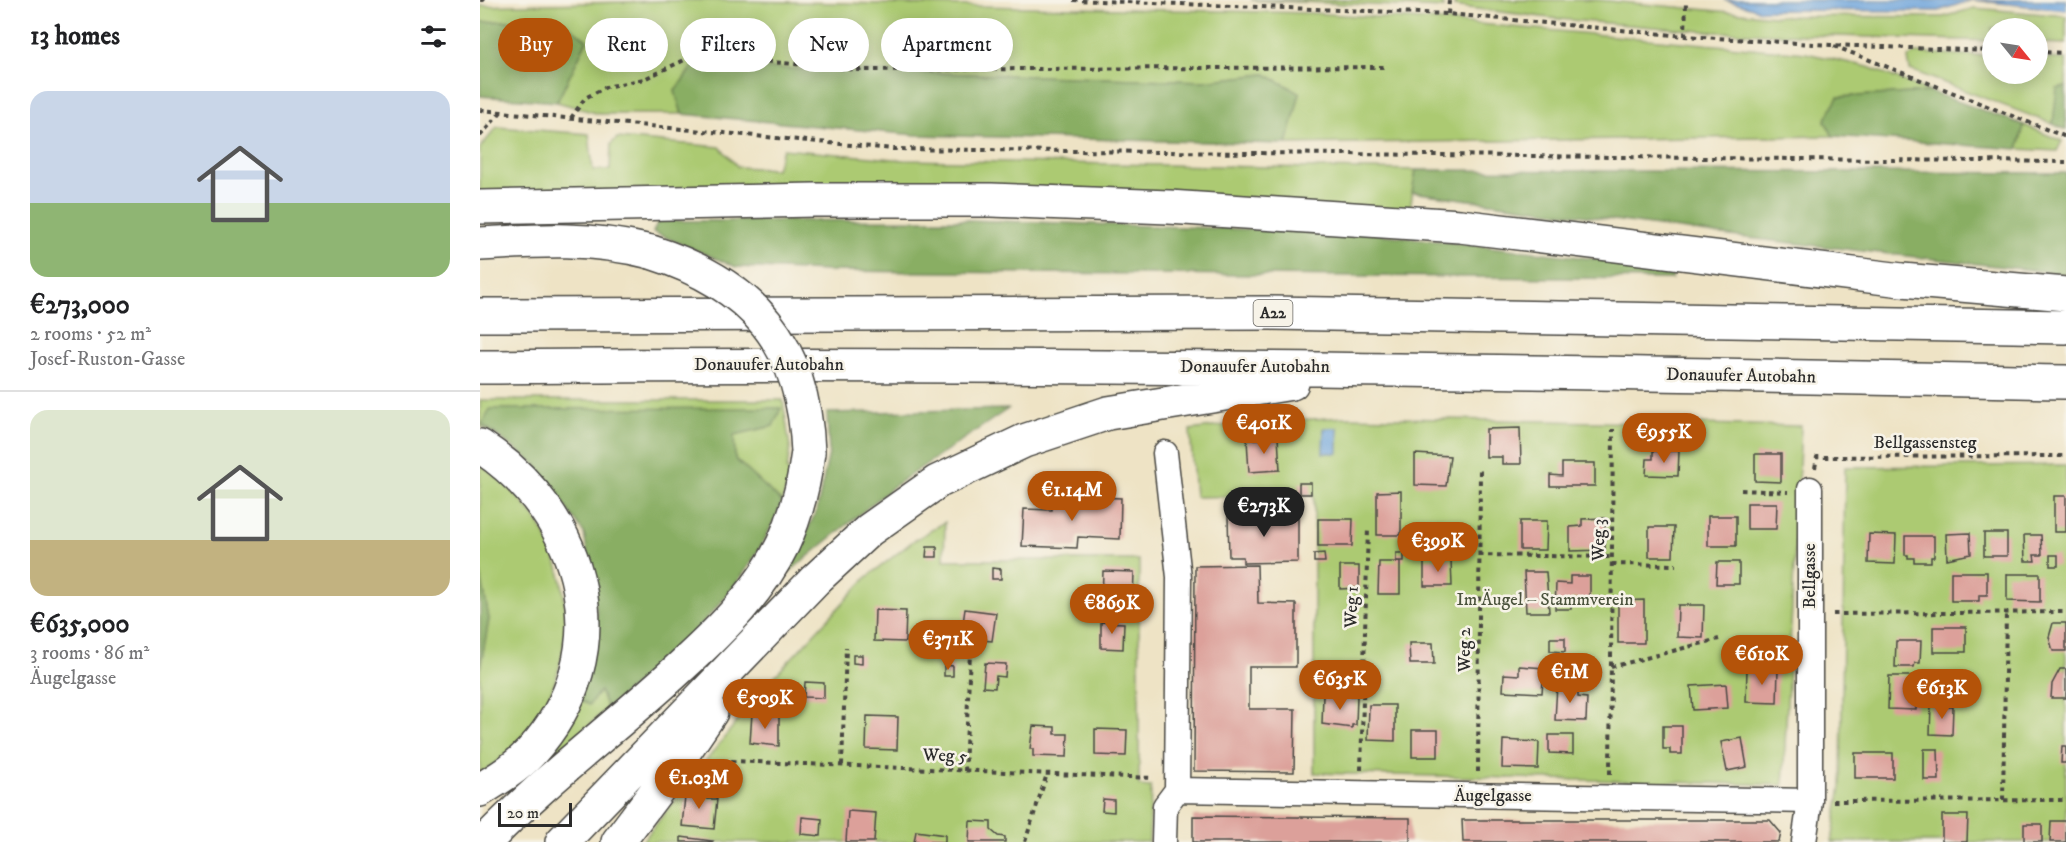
<!DOCTYPE html>
<meta charset="utf-8">
<style>
body{margin:0;font-family:"IM FELL DW Pica",serif;background:#f6f6f6;color:#202124;height:100vh;display:flex;flex-direction:column;font-size:22px;white-space:nowrap}
*{box-sizing:border-box;margin:0}
p{font-size:20px;color:#757577}
.icon{flex:none;width:33px;height:33px;fill:none;stroke:currentColor;stroke-width:2;stroke-linecap:round;stroke-linejoin:round}
.map{position:relative;flex:1;overflow:hidden}
.details{display:flex;flex-direction:column;background:#fff;width:480px}
.details>*{flex:none}
.guide{position:absolute;left:18px;top:18px;width:570px;height:54px;display:flex;gap:12px}
.needle{width:39px;rotate:120deg}
.tools{position:absolute;left:1502px;top:18px;display:grid;gap:12px}
.tools a{display:grid;place-items:center;width:66px;height:66px;border-radius:50%;background:#fff;box-shadow:0 3px 15px #0003;font-size:30px}
.scale{position:absolute;left:18px;bottom:15px;width:74px;box-sizing:border-box;padding-left:6px;border:3px solid #2b2b2b;border-top:0;font-size:16px;line-height:21px;white-space:nowrap;color:#2b2b2b;-webkit-text-stroke:4px #f7f3e8;paint-order:stroke}
.price{position:absolute;translate:-50% -51px;padding:0 14px;border-radius:21px;background:#b45309;color:#fff;font-size:20px;line-height:39px;filter:drop-shadow(0 2px 3px #0008)}
.price::after{content:'';position:absolute;left:50%;top:36px;width:18px;height:14px;margin-left:-9px;background:inherit;clip-path:polygon(0 0,100% 0,50% 100%)}
.price.on{background:#222;color:#fff}
ul{padding:0;list-style:none}
li{display:grid;align-content:center;gap:12px;height:318px;padding:0 30px}
li+li{border-top:2px solid #e0e0e0}
li span{display:grid;place-items:center;height:186px;border-radius:18px;color:#555}
li>.icon{margin-inline-start:auto}
span .icon{width:108px;height:108px;fill:#fffc;stroke-width:1}
li b{font-size:26px}
h2{display:flex;justify-content:space-between;align-items:center;height:72px;padding:0 30px;font-size:26px}
.chip{padding:0 21px;border-radius:27px;background:#fff;box-shadow:0 3px 15px #0003;font-size:21px;line-height:54px}
.chip.on{background:#b45309;color:#fff}
main{display:flex;flex:1;min-height:0}
.map>svg:first-child{display:block}
.green{fill:#acca72;stroke:#6c7a4e;stroke-width:1.5}
.forest{fill:#89ae64;stroke:#5a6c48;stroke-width:1.5}
.water{fill:#6fa5dc;stroke:#4d6884;stroke-width:1.5}
.building{fill:#dca09a}
.lines{fill:none;stroke-linecap:round;stroke-linejoin:round}
.street-casing{stroke:#484742;stroke-width:27}
.highway-casing{stroke:#484742;stroke-width:36}
.path{stroke:#484742;stroke-width:4;stroke-dasharray:4.5 4.5;stroke-linecap:butt}
.street{stroke:#fff;stroke-width:24}
.highway{stroke:#fff;stroke-width:33}
.highway-bridge-casing{stroke:#484742;stroke-width:36;stroke-linecap:butt}
.highway-bridge{stroke:#fff;stroke-width:33}
.labels{text-anchor:middle;dominant-baseline:central;stroke-width:5;stroke-linejoin:round;paint-order:stroke}
.shield{fill:#f7f3e8;stroke:#686764;stroke-width:1.5}
.shield-label{font-size:16px;font-weight:bold;fill:#2b2b2b}
.street-label{font-size:18px;fill:#2b2b2b;stroke:#f7f3e8}
.park-label{font-size:18px;fill:#4b533d;stroke:#f7f3e8}
</style>
<main>
<section class="details">
<h2>13 homes<svg class="icon" aria-label="filters" viewBox="0 0 24 24"><path d="M4 7h16M4 17h16"/><circle cx="9" cy="7" r="2"/><circle cx="15" cy="17" r="2"/></svg></h2>
<ul>
<li><span style="background:linear-gradient(#c9d6e8 60%,#8fb573 0)"><svg class="icon" aria-label="home" viewBox="0 0 24 24"><path d="M3 11l9-7 9 7M6 9v11h12V9"/></svg></span><div><b>€273,000</b><p>2 rooms · 52 m²</p><p>Josef-Ruston-Gasse</p></div></li>
<li><span style="background:linear-gradient(#dfe7d0 70%,#c2b280 0)"><svg class="icon" aria-label="home" viewBox="0 0 24 24"><path d="M3 11l9-7 9 7M6 9v11h12V9"/></svg></span><div><b>€635,000</b><p>3 rooms · 86 m²</p><p>Äugelgasse</p></div></li>
</ul>
</section>
<div class="map">
<svg width="1586" height="842" viewBox="0 0 1586 842">
<rect width="100%" height="100%" fill="#f7f3e8"/>
<filter id="ink" filterUnits="userSpaceOnUse"><feTurbulence type="fractalNoise" baseFrequency=".0167" numOctaves="2"/><feDisplacementMap in="SourceGraphic" scale="12" xChannelSelector="R" yChannelSelector="G"/><feConvolveMatrix kernelMatrix="1 2 1 2 8 2 1 2 1" color-interpolation-filters="sRGB"/></filter>
<filter id="wash" filterUnits="userSpaceOnUse"><feTurbulence type="fractalNoise" baseFrequency=".008" numOctaves="4" result="noise"/><feDisplacementMap in="SourceGraphic" scale="24" xChannelSelector="R" yChannelSelector="G"/><feGaussianBlur stdDeviation="1.35" result="paint"/><feColorMatrix in="noise" values="0 0 0 0 0 0 0 0 0 0 0 0 0 0 0 0 0 1.4 0 .05"/><feComposite in="paint" operator="in"/></filter>
<g filter="url(#wash)">
<rect width="100%" height="100%" fill="#eee3c5"/>
<path class="green" d="M216 0 831 13 976 22 1326 53 1388 67 1451 92 1358 97 1345 121 1353 136 807 144 820 93 785 74 723 81 213 66 195 91 202 114H119L77 102 107 41 80 19 0 22V6Z
M771 0H961L964 8Z
M976 0H1118L1294 16 1463 17 1494 8 1586 16V44L1557 43V28H1512V41L1234 32 1078 19 974 6Z
M1434 53 1512 56V74H1557V58L1586 59V87L1577 89 1573 124 1430 70 1428 58Z
M1544 125 1582 141 1577 151 1538 149Z
M17 127 109 134 113 170H130L131 144 137 138 240 147 258 167 296 169 303 149 424 160 936 170 930 209 0 194V148Z
M0 400H303L310 448 307 470 311 472 302 502 255 459 254 435 293 426 2 424 19 437 0 426Z
M866 417 1321 426 1303 785 834 773V495L715 497 710 430 764 423Z
M0 464C17 477 36 493 50 511 112 593 91 721 0 773V669L9 619 0 570Z
M1586 465V842H1352L1361 786 1365 467Z
M465 522 464 560H659V786L671 787 669 842H162L281 691 386 578 433 541Z
M120 690 127 708 80 754 73 748 100 700Z"/>
<path class="forest" d="M80 19 107 40 77 102 0 96V22Z
M213 66 723 81 785 74 820 93 807 144 436 135 202 114 195 91Z
M1586 87V130L1573 124 1577 89Z
M1451 92 1544 125 1538 149 1353 136 1345 121 1358 97Z
M936 170 1586 173V274L1250 236 932 192Z
M485 220 890 233 1194 268 1192 279 347 271 256 267 173 232 178 221Z
M301 408 293 426 254 435 255 459 302 502C267 593 199 648 127 708L120 691 109 705 100 700 117 614 104 533 55 464 2 424 10 409Z
M528 409 414 486 308 573 337 509 349 453 347 413Z
M0 570 9 619 0 669Z"/>
<path class="water" d="M1244 0H1586V10L1492 0 1458 11 1280 10Z
M844 428H858V453H843Z"/>
<g id="blocks">
<path class="building" d="M1040 428 1041 464H1022V457H1006V429Z
M798 437 800 470 769 472 767 440Z
M1173 451H1199L1198 476 1166 475 1167 459H1173Z
M935 454 970 456 966 486 935 485Z
M1275 454H1301V482L1275 481Z
M1082 463H1115V486H1070V475L1082 476Z
M819 483H831V494H819Z
M921 491V535H897V492Z
M572 495 641 498 640 539 598 537 597 548 542 546 544 509 572 510Z
M1574 496H1586V532H1574Z
M1267 503H1297L1296 529H1267Z
M818 514V562L763 563V557H749L748 515Z
M1228 516H1256V546H1228Z
M1125 518V550L1090 551V527L1102 526V519Z
M838 519H873L872 546H838Z
M1040 521H1067L1066 550H1040Z
M958 522H979V528H992V549H958Z
M1169 527H1194L1193 557H1169Z
M1490 533 1491 554 1467 559 1466 534Z
M1504 533H1527V556H1504Z
M1389 534 1416 535 1415 564 1388 563Z
M1544 535H1561L1562 555H1554L1555 561H1545Z
M1425 536H1454V557H1451V562H1434V558H1428V555H1425Z
M447 547H457V557H446Z
M844 553 845 562H834V554Z
M916 553H924V561H916Z
M1570 555H1578V566H1570Z
M944 559H971L972 586H944Z
M899 562H920V594H898Z
M1237 562H1259V584H1236Z
M777 565 778 603 816 604V667H769V709H815L814 772 714 771 715 566Z
M860 566H879V588L860 589Z
M512 568 521 569V579H512Z
M623 571 654 572 653 602 622 601Z
M1044 572H1066L1069 612H1046Z
M1471 572H1507V595H1499V601H1471Z
M1527 574H1560V602L1527 601Z
M1090 576H1110V600L1091 599V609H1075L1076 583 1090 584Z
M1164 600V643H1138V601Z
M1198 605H1224L1223 638 1197 637Z
M485 609 516 613 512 641 490 639 492 625 483 623Z
M395 610 426 611 425 642 394 641Z
M621 622 644 623 643 649 621 648Z
M1573 623H1586V651H1573L1569 637Z
M1453 627H1486V652H1453Z
M1070 638H1085V652L1070 651Z
M1416 641H1441L1440 663H1435L1434 667H1415Z
M929 643H953L954 664H930Z
M373 655H382V664L373 663Z
M505 663 526 664 525 677 516 676 515 688 503 687Z
M464 665 473 666V676H464Z
M1039 666 1064 668 1062 693 1023 691 1024 674 1039 675Z
M1267 669H1298L1297 703 1266 702Z
M1580 669H1586V698H1571L1572 684Z
M1409 676H1432V680H1437L1436 710 1408 709Z
M325 682 344 683V698L324 697Z
M1246 684 1248 708 1213 710 1211 686Z
M1077 685 1098 686V697L1107 698 1106 721 1075 720Z
M843 695 877 696 876 725H872V728L842 724Z
M889 705H915V741L888 740Z
M1451 706 1473 707 1472 735 1450 734Z
M272 713 299 716V746L270 743Z
M387 716 418 717 417 750 386 749Z
M553 726 575 727V734H588L587 757 553 756V749H550Z
M1183 726H1202V754H1190V749H1183Z
M615 729 647 730 646 756 615 755Z
M932 730H958V757H932Z
M1069 735H1093V754L1069 753Z
M1262 738 1267 767 1247 771 1241 742Z
M1023 740 1059 742 1058 769 1022 768Z
M1582 746H1586V763H1581Z
M1444 749H1458L1459 780H1444Z
M1375 753H1413V778H1375Z
M216 786 228 799H237L234 829 202 826 205 796Z
M623 799 634 800V812L622 811Z
M368 811 396 813 394 842H366Z
M1462 815H1488L1487 842H1462Z
M713 816 930 818V842H713Z
M322 817 342 819 341 836 321 834Z
M982 820H1290L1301 833 1299 842H983Z
M490 821 511 822V830L518 836 525 837V842H489Z
M1571 821H1586V842H1570Z
M1544 824H1562V842H1544Z
M436 831 465 835V842H434Z
M201 837 233 841 232 842H201Z"/>
</g>
</g>
<g filter="url(#ink)">
<use href="#blocks" fill-opacity="0" stroke="#484742" stroke-width="1.5"/>
<g class="lines">
<defs>
<path id="street" d="M697 790 1330 801
M684 842 685 806 697 790 699 577 685 453
M1324 842 1330 801V489"/>
<path id="highway" d="M0 207 335 200H511L689 207 980 226 1422 280 1586 294
M0 244C62 240 110 237 171 252
M0 315 791 313 1586 327
M0 367C529 362 1057 371 1586 382
M0 446C106 515 142 653 51 752 36 768 18 779 0 790
M5 842C67 777 140 724 205 663 243 628 281 590 303 544 317 514 324 484 328 452
M82 842 335 580 389 530 457 482 544 441 628 413 812 383
M138 842 187 777 231 712"/>
</defs>
<use href="#street" class="street-casing"/>
<use href="#highway" class="highway-casing"/>
<path class="path" d="M0 0H7
M593 0 968 14 1205 36 1350 45 1512 51
M968 14 969 0
M1205 36 1206 0
M1354 46 1586 137
M1557 52 1586 53
M0 110 413 149 1586 162
M91 118 105 98 126 87 164 79 215 55 380 70 905 67
M0 136 21 112
M1335 468 1337 457 1586 456
M1261 490 1308 492
M999 555 1132 557
M1132 564 1196 565
M1353 614 1586 612
M1131 667 1239 639
M251 761 673 778
M362 765 366 647
M881 770 888 528
M485 771 490 652
M998 772 1000 467
M1130 774 1133 429
M1523 800 1526 612
M1353 801 1586 800
M545 842 567 774"/>
<use href="#street" class="street"/>
<use href="#highway" class="highway"/>
<defs>
<path id="highway-bridge" d="M171 252C273 284 324 344 328 452"/>
</defs>
<use href="#highway-bridge" class="highway-bridge-casing"/>
<use href="#highway-bridge" class="highway-bridge"/>
</g>
</g>
<g class="labels">
<rect class="shield" x="773.5" y="300" width="39" height="26" rx="4.5"/>
<g class="shield-label">
<text x="793" y="313">A22</text>
</g>
<g class="street-label">
<text x="289" y="365">Donauufer Autobahn</text>
<text x="775" y="367">Donauufer Autobahn</text>
<text transform="translate(1261 376) rotate(1)">Donauufer Autobahn</text>
<text x="1445" y="443">Bellgassensteg</text>
<text transform="translate(1119 540) rotate(-89)">Weg 3</text>
<text transform="translate(1330 576) rotate(-90)">Bellgasse</text>
<text transform="translate(872 607) rotate(-88)">Weg 1</text>
<text transform="translate(985 650) rotate(-90)">Weg 2</text>
<text transform="translate(465 756) rotate(2)">Weg 5</text>
<text x="1013" y="796">Äugelgasse</text>
</g>
<g class="park-label">
<text x="1065" y="600">Im Äugel – Stammverein</text>
</g>
</g>
</svg>
<div class="tools">
<a><svg class="needle" viewBox="-14 -14 28 28"><path d="M0-13l5 13h-10z" fill="#e53935"/><path d="M0 13l5-13h-10z" fill="#757577"/></svg></a>
</div>
<div class="scale">20 m</div>
<b class="price" style="left:784px;top:455px">€401K</b>
<b class="price" style="left:1184px;top:464px">€955K</b>
<b class="price" style="left:592px;top:522px">€1.14M</b>
<b class="price on" style="left:784px;top:538px">€273K</b>
<b class="price" style="left:958px;top:573px">€399K</b>
<b class="price" style="left:632px;top:635px">€869K</b>
<b class="price" style="left:468px;top:671px">€371K</b>
<b class="price" style="left:1282px;top:686px">€610K</b>
<b class="price" style="left:1090px;top:704px">€1M</b>
<b class="price" style="left:860px;top:711px">€635K</b>
<b class="price" style="left:1462px;top:720px">€613K</b>
<b class="price" style="left:285px;top:730px">€509K</b>
<b class="price" style="left:219px;top:810px">€1.03M</b>
<div class="guide">
<a class="chip on">Buy</a>
<a class="chip">Rent</a>
<a class="chip">Filters</a>
<a class="chip">New</a>
<a class="chip">Apartment</a>
</div>
</div>
</main>
